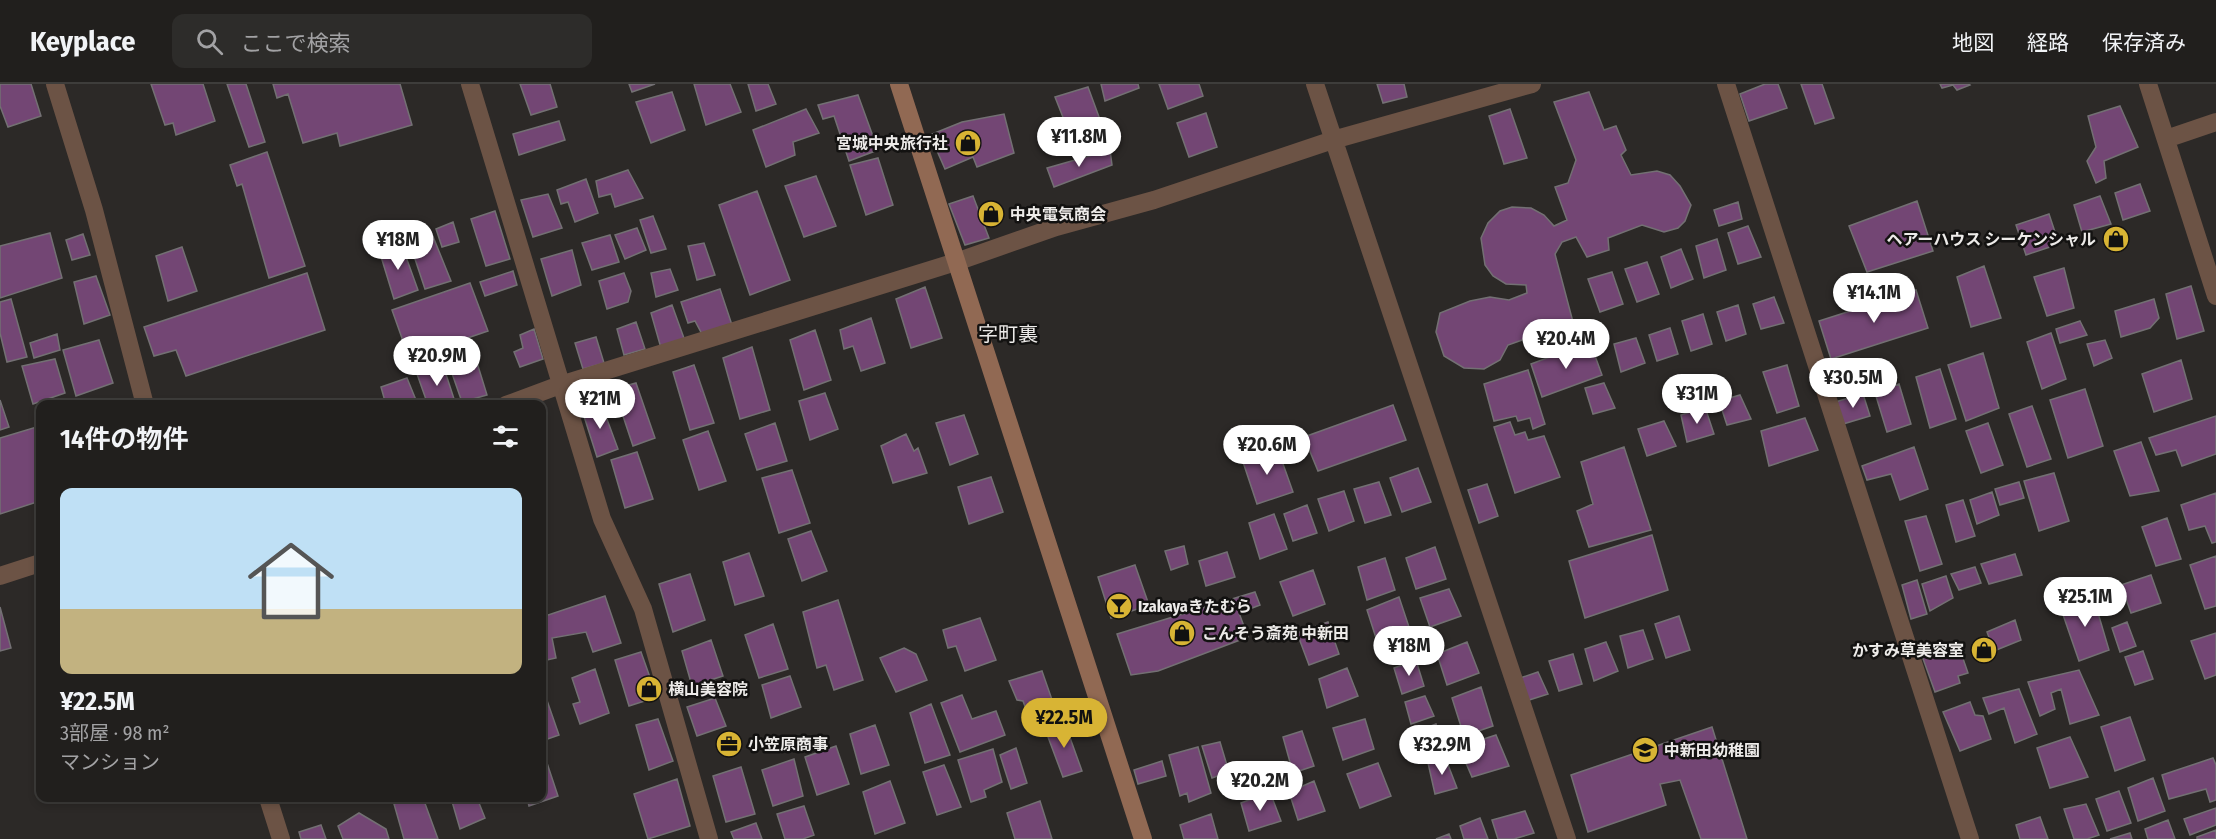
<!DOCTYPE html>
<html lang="ja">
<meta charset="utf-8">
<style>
body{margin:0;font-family:"Fira Sans Condensed","Noto Sans JP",sans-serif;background:#2d2c2a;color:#f1f3f6;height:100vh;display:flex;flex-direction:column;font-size:22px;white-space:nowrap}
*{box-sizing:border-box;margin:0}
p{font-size:20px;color:#a2a2a4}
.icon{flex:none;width:33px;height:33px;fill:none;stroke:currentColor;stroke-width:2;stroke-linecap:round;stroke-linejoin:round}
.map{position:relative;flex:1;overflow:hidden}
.panel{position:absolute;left:36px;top:316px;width:510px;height:402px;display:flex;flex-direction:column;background:#211f1d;border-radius:12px;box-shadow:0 3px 9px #0003,0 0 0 2px #3e3d3b}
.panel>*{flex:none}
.price{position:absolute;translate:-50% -51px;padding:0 14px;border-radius:21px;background:#fff;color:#222;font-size:20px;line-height:39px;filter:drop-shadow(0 2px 3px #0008)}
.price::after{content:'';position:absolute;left:50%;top:36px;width:18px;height:14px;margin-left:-9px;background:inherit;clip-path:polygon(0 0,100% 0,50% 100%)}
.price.active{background:#d8b434;color:#111}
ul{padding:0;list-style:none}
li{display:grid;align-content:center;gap:12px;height:318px;padding:0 24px}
li span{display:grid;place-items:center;height:186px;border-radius:12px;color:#555}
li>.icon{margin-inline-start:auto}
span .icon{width:108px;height:108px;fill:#fffc;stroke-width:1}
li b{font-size:26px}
h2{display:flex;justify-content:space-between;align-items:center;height:72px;padding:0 24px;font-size:26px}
header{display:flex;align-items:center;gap:36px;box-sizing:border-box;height:84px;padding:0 30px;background:#211f1d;border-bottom:2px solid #3e3d3b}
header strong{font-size:28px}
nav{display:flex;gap:33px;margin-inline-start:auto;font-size:21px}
.search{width:420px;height:54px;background:#2d2c2a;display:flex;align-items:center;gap:15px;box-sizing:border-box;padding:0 21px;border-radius:12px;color:#a2a2a4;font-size:22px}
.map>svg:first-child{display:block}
.building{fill:#734674;stroke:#737073;stroke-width:1.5}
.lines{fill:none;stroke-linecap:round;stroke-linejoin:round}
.street{stroke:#6c5345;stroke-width:18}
.secondary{stroke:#916953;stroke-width:18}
.labels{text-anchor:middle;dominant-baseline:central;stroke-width:5;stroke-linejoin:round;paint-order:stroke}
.poi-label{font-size:16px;font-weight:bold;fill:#edebe9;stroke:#131211;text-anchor:start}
.quarter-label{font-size:20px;fill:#edebe9;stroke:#131211}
</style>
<header>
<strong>Keyplace</strong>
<div class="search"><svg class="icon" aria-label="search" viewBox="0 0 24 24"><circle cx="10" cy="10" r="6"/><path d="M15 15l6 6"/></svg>ここで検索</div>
<nav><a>地図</a><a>経路</a><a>保存済み</a></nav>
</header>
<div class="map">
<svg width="2216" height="755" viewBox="0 0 2216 755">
<rect width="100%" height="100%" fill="#2c2927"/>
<path class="building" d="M0 0H31L41 32 8 43 0 22Z
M151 0H203L215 37 176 51 173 39 165 41Z
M227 0H246L265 58 249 63Z
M273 0H400L412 41 340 62 337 49 303 59 288 10 277 14Z
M520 0H550L557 23 531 31Z
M629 0H655L632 8Z
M694 0H730L741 28 706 41Z
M748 0H768L776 20 756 27Z
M1101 0H1138L1139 4 1105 17Z
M1159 0H1199L1203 12 1168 25Z
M1377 0H1404L1407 13 1383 19Z
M1765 0H1778L1787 24 1749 37 1740 10Z
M1801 0H1822L1834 34 1815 40Z
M1940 0H1969L1970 1 1957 6 1953 1 1942 4Z
M1088 3 1102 41 1070 51 1055 13Z
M672 8 685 46 651 59 636 18Z
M1589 8 1604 46 1616 42 1626 66 1621 71 1631 91 1657 87 1670 91 1680 102 1691 121 1685 137 1678 144 1664 148 1642 141 1608 154 1609 166 1587 173 1576 153 1562 158 1555 170 1573 238 1508 261 1500 276 1484 285 1464 284 1444 272 1436 248 1440 229 1470 217 1490 213 1509 216 1527 209 1526 201 1506 200 1493 192 1485 181 1481 154 1488 139 1500 127 1512 123 1531 124 1544 131 1554 142 1567 136 1555 103 1568 99 1576 76 1554 18Z
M858 11 878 66 849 77 834 32 823 35 818 21Z
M2120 22 2138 63 2104 77 2106 94 2096 99 2087 77 2096 63 2088 32Z
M806 25 819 49 793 58 795 71 766 83 753 46Z
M1510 25 1527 74 1504 80 1489 32Z
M1206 29 1217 63 1189 73 1177 39Z
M1004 30 1014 69 977 83 973 73 945 85 930 51 962 38Z
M559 37 565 56 519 71 513 50Z
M1110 66 1112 81 1054 103 1047 84Z
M267 68 305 182 269 194 242 100 237 102 230 81Z
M878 74 893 121 866 131 850 81Z
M628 86 643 114 615 123 611 110 599 113 596 97Z
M816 92 836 142 804 153 785 102Z
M586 95 598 129 575 138 568 118 561 120 557 106Z
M2140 100 2150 127 2123 136 2115 109Z
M757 107 790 196 750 211 719 121Z
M548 110 562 144 533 153 521 116Z
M973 112 989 154 965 161 949 120Z
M2100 112 2111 140 2082 148 2074 121Z
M1917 117 1933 167 1867 188 1849 142Z
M1738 118 1742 135 1719 142 1714 126Z
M495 127 510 175 486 182 471 135Z
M2049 130 2059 160 2026 171 2016 141Z
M653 132 666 165 651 169 640 136Z
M453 138 459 158 442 163 436 145Z
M1748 142 1761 173 1738 180 1728 149Z
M637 144 646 166 625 175 615 151Z
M50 149 62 194 0 214V162Z
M83 150 90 171 72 176 66 156Z
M432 150 451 197 425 205 409 157Z
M610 151 619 178 592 186 582 159Z
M1717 155 1726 186 1704 194 1696 162Z
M401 159 418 206 394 215 379 166Z
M704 159 715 191 697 196 688 162Z
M182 163 197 207 168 217 156 172Z
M1681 165 1693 195 1671 204 1661 173Z
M572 166 581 201 552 212 541 175Z
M1647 178 1659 210 1637 218 1625 185Z
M1984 182 2001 234 1971 243 1957 193Z
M2064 184 2074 224 2047 232 2034 193Z
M670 185 678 206 656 213 651 189Z
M513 187 517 201 485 212 480 198Z
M1612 188 1623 220 1600 228 1588 195Z
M307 189 325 246 186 292 176 266 154 272 144 243Z
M624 189 631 207 628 218 607 225 599 197Z
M96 192 110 231 84 240 74 198Z
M470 199 488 247 409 274 392 226Z
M2191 202 2204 247 2177 255 2166 210Z
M925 203 942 254 911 264 896 215Z
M720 205 732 241 703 252 695 237 688 239 681 218Z
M1916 206 1928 244 1831 275 1819 237Z
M1774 213 1784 239 1761 245 1753 220Z
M11 215 27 273 7 278 0 249V218Z
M2154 215 2159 234 2150 244 2121 253 2115 227Z
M672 221 685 257 661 264 651 229Z
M1738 221 1746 250 1726 257 1717 228Z
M1703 230 1712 260 1691 267 1682 237Z
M871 234 885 279 861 287 853 262 844 265 840 246Z
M2080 237 2087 251 2060 259 2056 245Z
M636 238 645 265 624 271 617 245Z
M1670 244 1678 270 1657 277 1649 251Z
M534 245 543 275 520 283 514 268 523 264 520 251Z
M815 246 831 296 804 306 790 256Z
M2051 249 2066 295 2042 305 2027 258Z
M57 250 60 266 34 274 30 259Z
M596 253 604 279 583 285 575 259Z
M1636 254 1645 279 1621 288 1614 260Z
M99 256 113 299 76 312 63 266Z
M2105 256 2112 274 2094 282 2087 260Z
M1590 258 1602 291 1542 313 1531 280Z
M752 263 770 326 740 335 723 274Z
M474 269 487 311 462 318 448 278Z
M1983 269 1999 324 1966 337 1948 281Z
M55 275 65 309 33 320 22 282Z
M2181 276 2192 315 2154 328 2142 290Z
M443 281 456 321H428L417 290Z
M694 281 714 339 690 346 673 288Z
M1787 281 1799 322 1777 329 1763 288Z
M1940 285 1956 335 1930 344 1916 293Z
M1528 286 1545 340 1533 345 1530 334 1518 337 1516 332 1494 337 1484 300Z
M407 294 418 321H386L381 303Z
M636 299 655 354 633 362 614 305Z
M1604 299 1615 324 1593 330 1585 304Z
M1899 300 1911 340 1887 348 1875 309Z
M2085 305 2103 362 2068 374 2050 316Z
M825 309 838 345 810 356 799 317Z
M1863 310 1870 332 1843 340 1835 318Z
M1740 311 1751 335 1727 341 1719 317Z
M0 316 9 343 0 346Z
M601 319 618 365 597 373 582 326Z
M1393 321 1406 356 1318 387 1304 353Z
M2032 322 2051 375 2027 383 2009 330Z
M1705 323 1714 350 1687 358 1681 331Z
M964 331 978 370 950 381 936 339Z
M2216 332V370L2182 382 2176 366 2156 371 2149 354Z
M1805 334 1818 366 1769 382 1761 347Z
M1664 337 1676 362 1647 372 1638 345Z
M1510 338 1515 351 1525 348 1528 356 1544 352 1560 393 1515 409 1494 343Z
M775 339 787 377 757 386 745 350Z
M1988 339 2003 381 1981 389 1966 347Z
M40 342V417L0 430V354Z
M708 347 726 397 699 406 683 356Z
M906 350 914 367 918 364 927 389 893 399 881 362Z
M2141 358 2159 407 2130 412 2114 367Z
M1277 363 1293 408 1257 420 1242 375Z
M1624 363 1651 446 1589 463 1577 427 1593 420 1581 378Z
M1914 363 1928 405 1900 416 1891 390 1867 396 1862 382Z
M637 368 653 415 625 424 611 376Z
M1418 384 1431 418 1402 428 1390 394Z
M792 386 810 439 779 449 762 394Z
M2054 389 2069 437 2039 447 2024 397Z
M991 393 1003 428 969 440 958 403Z
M1379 398 1391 431 1365 439 1354 405Z
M2019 398 2024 414 2000 421 1995 405Z
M1487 400 1498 432 1479 439 1468 406Z
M1344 407 1354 437 1329 447 1318 415Z
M1992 408 1999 431 1977 440 1970 416Z
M2216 409V458L2212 459 2205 442 2189 446 2181 421Z
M1963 416 1975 452 1956 458 1946 421Z
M1307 421 1317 449 1293 457 1284 430Z
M1274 430 1287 465 1260 475 1249 439Z
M1926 432 1942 480 1920 487 1905 437Z
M2167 434 2181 475 2156 482 2142 443Z
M811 447 827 487 802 497 788 455Z
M1652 451 1668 506 1585 534 1569 477Z
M1184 462 1188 480 1171 486 1165 467Z
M1435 463 1446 495 1416 505 1406 474Z
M1227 468 1235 493 1206 502 1199 477Z
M749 469 764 512 735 521 723 478Z
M2015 470 2022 491 1989 500 1981 480Z
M2216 472V522L2205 525 2190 481Z
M1385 474 1395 506 1367 516 1358 483Z
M1135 481 1149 521 1111 534 1098 493Z
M1975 483 1981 499 1959 506 1951 490Z
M1313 486 1325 520 1293 532 1280 498Z
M690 490 705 536 673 548 659 500Z
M2151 491 2161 519 2131 529 2121 501Z
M1946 492 1953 514 1930 527 1922 500Z
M1917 496 1927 530 1911 535 1902 501Z
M1449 505 1461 532 1430 543 1420 514Z
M1255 508 1260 521 1239 529 1248 553 1158 587 1131 591 1117 550Z
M605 512 621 559 593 568 586 548 552 554 556 574 542 577V533Z
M2093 512 2109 566 2079 577 2060 522Z
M1399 513 1410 546 1377 557 1367 526Z
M838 516 863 596 834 606 826 581 817 584 803 528Z
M0 523 11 564 0 567Z
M1679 532 1690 566 1666 574 1655 540Z
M980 534 996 576 965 587 956 562 948 564 943 546Z
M2015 536 2021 556 1994 567 1987 548Z
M1328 538 1339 570 1309 581 1297 549Z
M2127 538 2136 562 2120 568 2112 544Z
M773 540 788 585 759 594 745 551Z
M1643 546 1653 575 1628 584 1620 552Z
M2216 549V591L2205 595 2191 557Z
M711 556 723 592 692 602 682 567Z
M1467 558 1479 589 1447 601 1437 570Z
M1606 558 1618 587 1594 597 1585 565Z
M1958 560 1968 589 1958 592 1960 599 1935 608 1921 569Z
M904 564 916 570 927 596 896 608 880 574Z
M2143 567 2153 595 2135 601 2125 573Z
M641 568 657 613 629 622 615 576Z
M1573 570 1582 600 1559 607 1549 577Z
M1416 576 1424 602 1402 610 1394 584Z
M1347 584 1358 612 1327 624 1319 595Z
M595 585 609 629 580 640 573 620 580 618 572 594Z
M2079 586 2099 631 2070 640 2061 605 2051 609 2055 625 2040 632 2028 598Z
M1042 587 1058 633 1033 644 1023 617 1017 616 1009 597Z
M1538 588 1548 610 1526 617 1517 595Z
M790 592 801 623 771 634 762 601Z
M542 602 559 651 542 657Z
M1481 603 1493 642 1464 652 1452 614Z
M2019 605 2037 650 2015 659 2004 624 1989 630 1983 614Z
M962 611 972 635 996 627 1005 651 960 668 941 619Z
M1425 612 1434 632 1411 640 1405 618Z
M715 614 726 642 697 652 687 623Z
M1970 618 1975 631 1983 632 1991 655 1960 667 1943 628Z
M931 620 950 671 925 679 910 629Z
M2130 633 2145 676 2115 687 2101 643Z
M658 635 673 677 649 686 636 641Z
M1365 635 1374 665 1343 676 1333 644Z
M1064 637 1082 687 1063 693 1045 645Z
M1436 640 1443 665 1421 671 1415 648Z
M875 641 889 681 861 690 850 650Z
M1712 643 1747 755H1701L1680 696 1660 700 1666 721 1588 748 1571 691Z
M1302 647 1314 682 1293 689 1283 653Z
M1496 651 1509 682 1472 693 1459 663Z
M2070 653 2088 693 2050 704 2037 664Z
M1220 658 1229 688 1212 694 1202 662Z
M836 662 849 700 817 711 805 673Z
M1198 663 1211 709 1189 718 1187 709 1180 712 1169 671Z
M1016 664 1027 699 1011 705 1000 671Z
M993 665 1002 698 984 706 986 713 971 718 958 676Z
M544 670 558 712 529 722 527 714H542V671Z
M1445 673 1457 704 1435 710 1428 679Z
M2213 674 2216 681V716L2210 718 2206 705 2169 715 2162 691Z
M794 675 803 712 773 722 762 686Z
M1162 677 1166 692 1138 700 1134 686Z
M1378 679 1391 712 1360 724 1347 690Z
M944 681 961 723 937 731 923 688Z
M741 683 755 730 726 738 713 692Z
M2153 694 2165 727 2138 737 2128 704Z
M677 695 690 742 648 755 634 710Z
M890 697 905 739 875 750 863 708Z
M1314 697 1325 727 1298 736 1289 708Z
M2119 707 2131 739 2107 747 2096 715Z
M1270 708 1281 737 1249 747 1241 719Z
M410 714H423L438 755H404L394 720Z
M451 714H477L485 734 460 745Z
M1040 717 1052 755H1015L1007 729Z
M2086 720 2099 751 2087 755H2074L2064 725Z
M804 722 814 751 803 755H785L777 730Z
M2216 724V741L2190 751 2184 735Z
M1525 727 1534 749 1514 755H1498L1492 736Z
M359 729 386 745 389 755H343L338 742Z
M1211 730 1218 755H1184L1180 741Z
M2040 733 2048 755H2020L2016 741Z
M1480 734 1488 755H1464L1460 742Z
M2168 736 2175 755H2148L2145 745Z
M756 739 762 755H734L731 748Z
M321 741 326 755H301L299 748Z
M2216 746V755H2197V753Z
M2130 749 2132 755H2110Z
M1449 750 1451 755H1436Z"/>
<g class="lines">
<path class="street" d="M55 0 94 126 145 321
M470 0 602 435 643 525 709 755
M1315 0 1567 755
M1726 0 1970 755
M2148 0 2216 212
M2166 55 2216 38
M506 321 560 301 956 178 1056 143 1154 116 1333 56 1532 0
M0 492 40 479
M268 714 281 755"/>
<path class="secondary" d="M899 0 1143 755"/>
</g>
<defs>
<symbol id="shop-disc" viewBox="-11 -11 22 22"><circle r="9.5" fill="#d8b434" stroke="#131211"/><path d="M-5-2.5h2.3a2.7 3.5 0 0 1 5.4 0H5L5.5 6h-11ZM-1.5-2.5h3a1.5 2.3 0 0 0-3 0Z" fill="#111"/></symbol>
<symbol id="bar-disc" viewBox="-11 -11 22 22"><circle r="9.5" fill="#d8b434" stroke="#131211"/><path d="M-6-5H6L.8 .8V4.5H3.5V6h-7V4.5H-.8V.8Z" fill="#111"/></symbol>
<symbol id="office-disc" viewBox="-11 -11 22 22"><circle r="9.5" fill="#d8b434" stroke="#131211"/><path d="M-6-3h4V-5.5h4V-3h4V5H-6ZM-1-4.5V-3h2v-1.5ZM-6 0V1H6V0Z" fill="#111"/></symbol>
<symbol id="school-disc" viewBox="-11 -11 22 22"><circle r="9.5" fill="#d8b434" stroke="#131211"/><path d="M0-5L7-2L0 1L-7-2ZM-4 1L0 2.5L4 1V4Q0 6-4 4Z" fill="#111"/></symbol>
</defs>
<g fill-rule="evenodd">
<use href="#shop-disc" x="953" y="44" width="30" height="30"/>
<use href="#shop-disc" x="976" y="115" width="30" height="30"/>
<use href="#shop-disc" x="2101" y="140" width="30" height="30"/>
<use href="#bar-disc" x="1104" y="507" width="30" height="30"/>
<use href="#shop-disc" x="1167" y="534" width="30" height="30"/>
<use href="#shop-disc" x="1969" y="551" width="30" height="30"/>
<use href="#shop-disc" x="634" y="590" width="30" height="30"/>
<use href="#office-disc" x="714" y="645" width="30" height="30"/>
<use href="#school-disc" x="1630" y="651" width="30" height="30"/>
</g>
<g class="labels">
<g class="poi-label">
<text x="948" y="59" text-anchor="end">宮城中央旅行社</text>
<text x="1010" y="130">中央電気商会</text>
<text x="2096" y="155" text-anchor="end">ヘアーハウス シーケンシャル</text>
<text x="1138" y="522">Izakayaきたむら</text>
<text x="1202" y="549">こんそう斎苑 中新田</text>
<text x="1964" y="566" text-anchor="end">かすみ草美容室</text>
<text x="668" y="605">横山美容院</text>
<text x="748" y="660">小笠原商事</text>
<text x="1664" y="666">中新田幼稚園</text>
</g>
<g class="quarter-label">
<text x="1008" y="250">字町裏</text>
</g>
</g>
</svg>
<b class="price" style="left:1079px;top:84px">¥11.8M</b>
<b class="price" style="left:398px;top:187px">¥18M</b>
<b class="price" style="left:1874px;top:240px">¥14.1M</b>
<b class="price" style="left:1566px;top:286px">¥20.4M</b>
<b class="price" style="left:437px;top:303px">¥20.9M</b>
<b class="price" style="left:1853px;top:325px">¥30.5M</b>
<b class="price" style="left:1697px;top:341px">¥31M</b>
<b class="price" style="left:600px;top:346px">¥21M</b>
<b class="price" style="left:1267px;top:392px">¥20.6M</b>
<b class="price" style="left:2085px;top:544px">¥25.1M</b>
<b class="price" style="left:1409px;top:593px">¥18M</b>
<b class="price active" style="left:1064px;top:665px">¥22.5M</b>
<b class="price" style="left:1442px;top:692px">¥32.9M</b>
<b class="price" style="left:1260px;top:728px">¥20.2M</b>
<section class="panel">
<h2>14件の物件<svg class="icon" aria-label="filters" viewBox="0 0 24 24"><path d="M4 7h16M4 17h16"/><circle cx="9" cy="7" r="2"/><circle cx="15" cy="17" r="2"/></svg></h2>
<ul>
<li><span style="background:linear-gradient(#bfe0f5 65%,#c2b280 0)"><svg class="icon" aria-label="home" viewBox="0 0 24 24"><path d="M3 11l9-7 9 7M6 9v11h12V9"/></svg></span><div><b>¥22.5M</b><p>3部屋 · 98 m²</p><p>マンション</p></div></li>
</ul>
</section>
</div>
